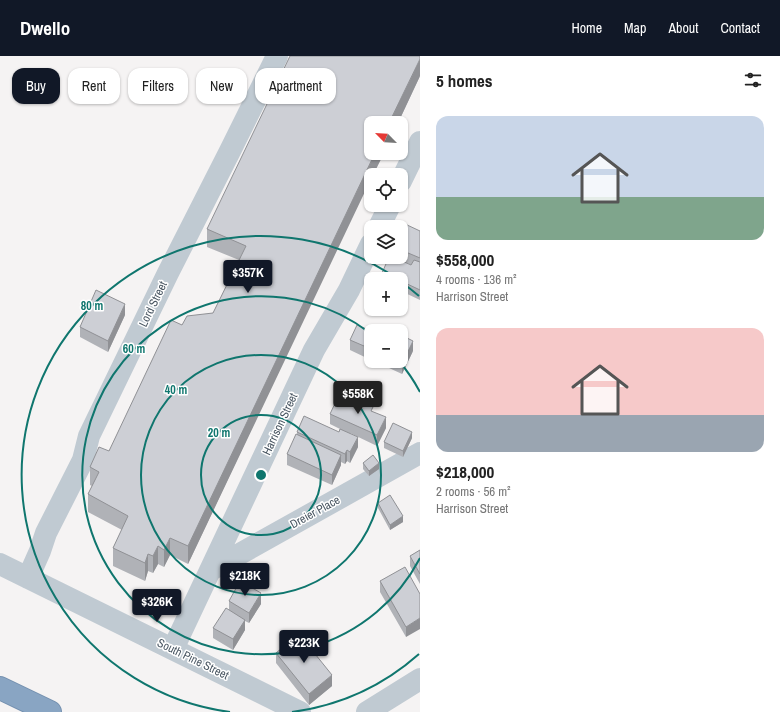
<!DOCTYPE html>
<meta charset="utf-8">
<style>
body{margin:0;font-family:"Archivo Narrow",sans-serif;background:#f2f2f2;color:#222;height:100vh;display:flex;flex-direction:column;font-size:15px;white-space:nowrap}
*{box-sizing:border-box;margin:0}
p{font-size:13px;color:#767676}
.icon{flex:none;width:22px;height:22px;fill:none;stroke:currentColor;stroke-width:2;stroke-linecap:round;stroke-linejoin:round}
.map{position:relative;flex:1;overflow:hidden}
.panel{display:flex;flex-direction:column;background:#fff;width:360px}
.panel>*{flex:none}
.guide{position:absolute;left:12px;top:12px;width:348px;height:36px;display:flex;gap:8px}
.needle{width:26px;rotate:294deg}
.fabs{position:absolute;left:364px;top:60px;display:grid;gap:8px}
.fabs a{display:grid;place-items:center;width:44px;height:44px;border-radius:8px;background:#fff;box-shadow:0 1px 3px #0004;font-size:20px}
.price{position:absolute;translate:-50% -34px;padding:0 9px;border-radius:4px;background:#111827;color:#fff;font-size:13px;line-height:26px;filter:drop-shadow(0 1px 2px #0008)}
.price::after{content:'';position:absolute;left:50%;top:24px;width:12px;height:9px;margin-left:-6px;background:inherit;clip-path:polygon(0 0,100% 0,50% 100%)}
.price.on{background:#222;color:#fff}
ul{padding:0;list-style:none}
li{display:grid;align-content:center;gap:8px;height:212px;padding:0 16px}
li span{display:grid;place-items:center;height:124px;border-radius:12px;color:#555}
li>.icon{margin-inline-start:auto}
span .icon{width:72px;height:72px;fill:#fffc;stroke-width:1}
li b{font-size:17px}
h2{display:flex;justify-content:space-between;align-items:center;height:48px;padding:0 16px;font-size:17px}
.tag{padding:0 14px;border-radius:12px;background:#fff;box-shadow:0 1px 3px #0004;font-size:14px;line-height:36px}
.tag.on{background:#111827;color:#fff}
header{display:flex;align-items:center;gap:24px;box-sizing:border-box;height:56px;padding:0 20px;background:#111827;color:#fff}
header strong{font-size:19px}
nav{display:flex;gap:22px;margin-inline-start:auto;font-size:14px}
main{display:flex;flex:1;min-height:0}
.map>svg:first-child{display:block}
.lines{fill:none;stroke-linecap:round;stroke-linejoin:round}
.highway-casing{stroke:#7490af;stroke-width:24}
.minor{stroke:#c0cad2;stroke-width:22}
.highway{stroke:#89a5c3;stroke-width:22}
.wall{fill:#b0b2b7}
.shaded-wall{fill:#909195}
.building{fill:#cdcfd5;stroke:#909195}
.ring{fill:none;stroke:#0f766e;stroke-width:2}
.labels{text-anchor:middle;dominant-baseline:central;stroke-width:3;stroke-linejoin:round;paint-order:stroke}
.street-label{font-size:12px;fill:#495662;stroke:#fff}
.centre{fill:#0f766e;stroke:#fff;stroke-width:2}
.ring-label{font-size:12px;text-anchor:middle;font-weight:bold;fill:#0f766e;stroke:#fff;stroke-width:3;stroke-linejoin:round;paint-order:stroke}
</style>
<header>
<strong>Dwello</strong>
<nav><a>Home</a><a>Map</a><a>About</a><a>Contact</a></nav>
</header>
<main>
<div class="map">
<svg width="420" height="656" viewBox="0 0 420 656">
<rect width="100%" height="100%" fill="#f5f3f3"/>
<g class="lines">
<defs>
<path id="highway" d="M0 632 50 656"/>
</defs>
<use href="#highway" class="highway-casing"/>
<path class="minor" d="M401 125 420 86
M379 171 390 149
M0 508 300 656
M211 514 420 397
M28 522 40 495 46 477 83 404 89 380 168 217 230 95 277 0
M173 593 314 294 349 234 371 188
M367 656 420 623"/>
<use href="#highway" class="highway"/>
</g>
<path class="wall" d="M420 20 398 67H371L384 97 373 119H371L188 508 170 499 164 511 158 508 153 517 148 515 145 525 113 510V492L122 474 88 456V438L92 430 90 429V411L109 395 182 269 213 257 239 204 207 191V173Z
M420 175V244L401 235V223H382V217L411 209 395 202 401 201V176Z
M125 259 108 296 80 281V271Z
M371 275V304L350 294V284Z
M413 295 402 318 374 305H401Z
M373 356 386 372 377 390 350 377 358 391 350 407 347 405 345 408 341 406V409L332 429 287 409V398L297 379V376H339L340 373 330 368V358Z
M412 382 403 401 384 392V386Z
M363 407 379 413 369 420 363 413Z
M378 447 403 466 390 474 378 452Z
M420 494V528L410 510V500Z
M380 525 420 538 406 581 380 536Z
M229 545 261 548 249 567 245 565V574L233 594 213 582V572L229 554Z
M276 597 332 630 309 649 276 607Z"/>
<path class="shaded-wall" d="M420 3V20L398 67H389Z
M375 97H384L373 119H371V123L188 508V490Z
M125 248V259L108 296V285Z
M413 285V295L402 318V308Z
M386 361V372L377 390V379Z
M412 376V382L403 401V395Z
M358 381V391L350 407V396Z
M347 394V405L345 408V398Z
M341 399V409L332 429V419Z
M379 407V413L369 420V415Z
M403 460V466L390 474V469Z
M170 482V499L164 511V494Z
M158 490V508L153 517V500Z
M148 498V515L145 525V507Z
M261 537V548L249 567V557Z
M420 562V573L406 581V571Z
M245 564V574L233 594V583Z
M332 619V630L309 649V638Z"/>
<path class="building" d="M290 0H420V3L389 67H371V97H375L188 490 170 482 164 494 158 490 153 500 148 498 145 507 113 492 128 460 88 438 99 416 90 411 99 391 109 395 171 264 182 269 187 260 213 257 246 190 207 173Z
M405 168 420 175V202L401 194V176Z
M389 201H393L411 209 414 204 420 206V234L401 225V223H397L382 217Z
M96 234 125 248 108 285 80 271Z
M357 269 371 275V293L350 284Z
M385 272 392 275H384Z
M401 279 413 285 402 308 396 305H401Z
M349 340 373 351 371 355 386 361 377 379 330 358 338 341 347 345Z
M304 360 339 376 340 373 358 381 350 396 347 394 345 398 297 376Z
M393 367 412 376 403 395 384 386Z
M296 378 341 399 332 419 287 398Z
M373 399 379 407 369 415 363 407Z
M390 439 403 460 390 469 378 447Z
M420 494V518L410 500Z
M405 511 420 538V562L406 571 380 525Z
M240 525 261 537 249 557 229 545Z
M226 552 245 564 233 583 213 572Z
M299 578 332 619 309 638 276 597Z"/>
<g class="ring">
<circle cx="261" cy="419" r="60"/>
<circle cx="261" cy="419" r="120"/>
<path d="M420 502A179 179 0 1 1 370 277M399 305A179 179 0 0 1 420 336"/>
<path d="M419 598A239 239 0 0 1 292 656M230 656A239 239 0 1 1 396 222M401 226A239 239 0 0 1 419 240"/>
</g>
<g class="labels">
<g class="street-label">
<text transform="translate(153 248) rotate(-64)">Lord Street</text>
<text transform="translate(280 368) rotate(-65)">Harrison Street</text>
<text transform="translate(315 456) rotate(-29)">Dreier Place</text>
<text transform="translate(193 603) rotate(26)">South Pine Street</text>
</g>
</g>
<circle cx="261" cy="419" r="6" class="centre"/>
<g class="ring-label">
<text x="92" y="254">80 m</text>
<text x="134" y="297">60 m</text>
<text x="176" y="338">40 m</text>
<text x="219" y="381">20 m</text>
</g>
</svg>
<div class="fabs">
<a><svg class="needle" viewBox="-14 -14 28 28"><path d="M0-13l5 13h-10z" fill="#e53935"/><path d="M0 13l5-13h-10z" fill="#767676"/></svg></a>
<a><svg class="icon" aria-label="locate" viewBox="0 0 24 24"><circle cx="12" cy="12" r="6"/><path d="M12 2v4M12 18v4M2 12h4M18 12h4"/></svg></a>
<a><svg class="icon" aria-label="layers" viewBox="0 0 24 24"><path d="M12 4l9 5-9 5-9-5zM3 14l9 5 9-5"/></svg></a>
<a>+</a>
<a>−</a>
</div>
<b class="price" style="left:248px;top:238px">$357K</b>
<b class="price on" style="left:358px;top:359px">$558K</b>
<b class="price" style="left:245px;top:541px">$218K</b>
<b class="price" style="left:157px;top:567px">$326K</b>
<b class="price" style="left:304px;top:608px">$223K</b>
<div class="guide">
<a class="tag on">Buy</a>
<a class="tag">Rent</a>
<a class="tag">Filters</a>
<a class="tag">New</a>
<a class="tag">Apartment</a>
</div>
</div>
<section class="panel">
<h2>5 homes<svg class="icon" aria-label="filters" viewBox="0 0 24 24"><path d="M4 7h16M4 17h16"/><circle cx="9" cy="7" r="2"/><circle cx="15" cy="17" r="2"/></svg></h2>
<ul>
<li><span style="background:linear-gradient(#c9d6e8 65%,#7fa58c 0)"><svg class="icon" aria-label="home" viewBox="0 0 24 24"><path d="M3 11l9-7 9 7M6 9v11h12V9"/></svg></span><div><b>$558,000</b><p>4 rooms · 136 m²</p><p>Harrison Street</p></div></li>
<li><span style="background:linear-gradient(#f6c9c9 70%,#9aa5b1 0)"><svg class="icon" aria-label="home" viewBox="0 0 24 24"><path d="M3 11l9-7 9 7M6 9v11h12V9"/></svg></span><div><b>$218,000</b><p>2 rooms · 56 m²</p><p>Harrison Street</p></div></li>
</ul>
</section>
</main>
